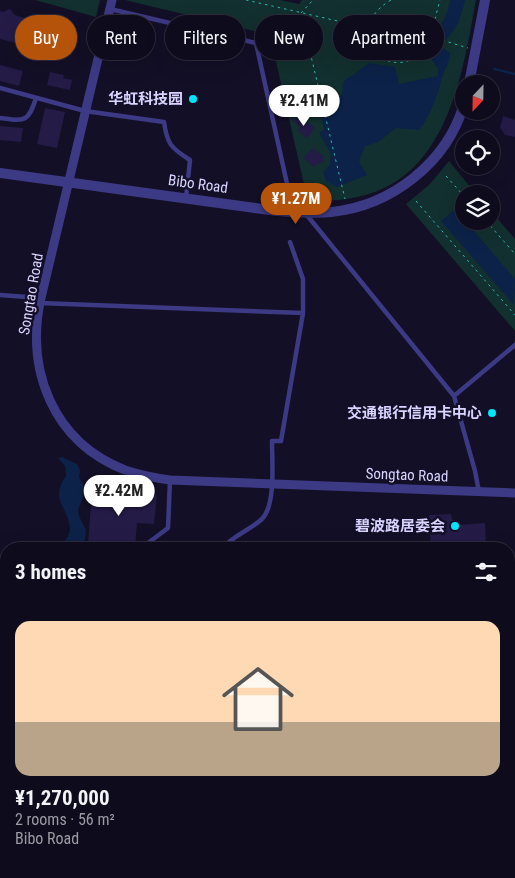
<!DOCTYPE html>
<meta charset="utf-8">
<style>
body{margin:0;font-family:"Roboto Condensed","Noto Sans SC",sans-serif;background:#1c1929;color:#f1f3f6;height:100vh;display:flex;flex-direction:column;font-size:19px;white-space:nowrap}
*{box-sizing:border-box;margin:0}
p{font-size:16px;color:#9b9ba3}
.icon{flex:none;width:28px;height:28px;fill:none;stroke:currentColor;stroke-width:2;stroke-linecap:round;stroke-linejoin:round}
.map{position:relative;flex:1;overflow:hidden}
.sheet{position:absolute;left:0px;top:542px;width:515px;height:336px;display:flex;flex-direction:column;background:#0e0b1c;border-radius:20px 20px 0 0;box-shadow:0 5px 20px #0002,0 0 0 1px #2e2b3b}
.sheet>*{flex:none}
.banner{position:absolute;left:15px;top:15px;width:485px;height:45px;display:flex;gap:10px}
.needle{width:32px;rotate:202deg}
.fabs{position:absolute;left:455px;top:75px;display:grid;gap:10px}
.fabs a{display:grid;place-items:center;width:45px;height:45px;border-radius:50%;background:#0e0b1c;box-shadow:0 5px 20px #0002,0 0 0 1px #2e2b3b;font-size:25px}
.price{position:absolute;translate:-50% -42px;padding:0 11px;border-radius:18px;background:#fff;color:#222;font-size:16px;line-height:32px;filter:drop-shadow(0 1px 2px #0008)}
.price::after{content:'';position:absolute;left:50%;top:30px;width:15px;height:11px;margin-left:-8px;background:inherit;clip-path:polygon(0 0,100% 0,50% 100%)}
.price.selected{background:#b45309;color:#fff}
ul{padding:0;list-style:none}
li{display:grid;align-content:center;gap:10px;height:265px;padding:0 15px}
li+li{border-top:1px solid #2e2b3b}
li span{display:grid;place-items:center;height:155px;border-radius:15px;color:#555}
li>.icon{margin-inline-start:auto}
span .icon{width:90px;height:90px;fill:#fffc;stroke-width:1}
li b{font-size:21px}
h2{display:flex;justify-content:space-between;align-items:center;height:60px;padding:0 15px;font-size:21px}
.tag{padding:0 18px;border-radius:22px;background:#0e0b1c;box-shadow:0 5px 20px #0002,0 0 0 1px #2e2b3b;font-size:18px;line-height:45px}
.tag.selected{background:#b45309;color:#fff}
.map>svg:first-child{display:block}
.green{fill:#12302f}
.water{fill:#0c2248}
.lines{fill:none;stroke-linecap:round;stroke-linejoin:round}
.stream{stroke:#0c2248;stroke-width:2.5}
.river{stroke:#0c2248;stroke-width:14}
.building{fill:#241b47}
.path{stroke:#2fb8b0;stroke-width:1;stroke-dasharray:2.5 4;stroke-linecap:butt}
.service{stroke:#3d3a85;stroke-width:4.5}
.minor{stroke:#3d3a85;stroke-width:9}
.tertiary{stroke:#3d3a85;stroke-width:10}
.primary{stroke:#c25bff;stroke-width:12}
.trunk{stroke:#e055d1;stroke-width:14}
.poi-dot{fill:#00e5ff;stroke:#130f26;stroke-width:2}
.labels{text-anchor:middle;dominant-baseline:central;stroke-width:5;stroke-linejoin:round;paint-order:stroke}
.poi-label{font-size:15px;font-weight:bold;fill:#d9d4ff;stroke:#130f26;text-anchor:end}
.street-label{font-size:15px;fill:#d9d4ff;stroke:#130f26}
</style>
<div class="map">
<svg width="515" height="878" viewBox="0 0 515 878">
<rect width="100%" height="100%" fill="#130f26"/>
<path class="green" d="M35 0H100L96 17Z
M125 0H280L299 4 302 0H476C463 71 449 169 369 194 349 200 328 201 308 202L270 35Z
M449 161 476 194H464V221H491V211L515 239V331L406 204 430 184Z
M509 619 515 620V675H509Z
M0 727 6 728V872H509V777L515 778V878H0Z"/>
<path class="water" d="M436 43 450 53C449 61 447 65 444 72 437 94 433 112 419 130L396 128 378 142 365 146 359 162 367 175 337 187 326 181 323 172 330 165 331 154 319 133 324 130 321 115 342 94 343 82 369 63 395 67 399 84 438 76V68L429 56 431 47Z
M455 209 515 279 514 305 441 221Z
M62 457 77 464 80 470 79 477 86 489 78 510 79 516 86 530 84 549H60C64 542 70 535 70 528 68 506 49 501 66 476L65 466 58 458Z"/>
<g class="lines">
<path class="stream" d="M494 69 515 74"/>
<path class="river" d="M442 34 452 20 458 0"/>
</g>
<path class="building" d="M10 9 15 15 46 25 40 49 0 39V11L3 12Z
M0 65 23 71 19 86 0 81Z
M50 72 64 75 63 78 72 80 70 90 47 85Z
M45 108 65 112 57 148 37 144Z
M503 116 515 120V137L505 135 500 128Z
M290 118 305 120 315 128 307 138 297 130 300 127Z
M0 126 23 128 21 142 0 140Z
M312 148 323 156 324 162 318 163 314 167 303 158Z
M92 490 157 495 154 524 137 523 135 548 88 544Z
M451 514 452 519 459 525 485 523 486 546 431 549 429 515Z"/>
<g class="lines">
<path class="path" d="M246 0 425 41 435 35
M391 0C332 35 401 95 428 41
M301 13 313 0
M301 14 345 199
M414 24 445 41 468 48
M430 38 440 0
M446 176 464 196
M416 201 515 315
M486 221 515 254
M509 630H515
M132 872 135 878
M391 872 426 878"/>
<path class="service" d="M110 9 256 43 293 211
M0 88 85 111 164 122C167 144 171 148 190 160L186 198
M0 118C25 121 28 123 36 98
M306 214 454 396 475 471 479 492
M290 242 303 279V313
M0 295 41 298
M40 303 303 313 281 441H272C272 461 276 505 262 519 249 531 233 535 222 549
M454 396 515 345
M140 549 168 528 170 480
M0 602 6 603
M509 764 515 765
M0 779 6 780
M0 809 6 805
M76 872 79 878
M0 873 6 870
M11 878 20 872
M348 878 349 872"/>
<path class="minor" d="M112 0 41 298C25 370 53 442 125 470 140 475 155 478 170 480L515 493"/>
<path class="tertiary" d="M469 84 485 0
M0 173 277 211C295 212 313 214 331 212 391 206 447 163 464 104"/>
<path class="primary" d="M0 652H6
M509 697H515
M509 751 515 752"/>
<path class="trunk" d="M0 665H6
M0 679 6 680
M0 692H1
M509 716 515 717
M509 737 515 738"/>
</g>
<g class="poi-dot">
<circle cx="193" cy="99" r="5"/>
<circle cx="492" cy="413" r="5"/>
<circle cx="455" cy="526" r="5"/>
</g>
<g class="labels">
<g class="poi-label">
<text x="183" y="99">华虹科技园</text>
<text x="482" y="413">交通银行信用卡中心</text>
<text x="445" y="526">碧波路居委会</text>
</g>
<g class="street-label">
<text transform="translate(198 184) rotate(8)">Bibo Road</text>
<text transform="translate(31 294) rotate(-80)">Songtao Road</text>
<text transform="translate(407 475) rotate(2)">Songtao Road</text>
</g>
</g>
</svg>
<div class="fabs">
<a><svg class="needle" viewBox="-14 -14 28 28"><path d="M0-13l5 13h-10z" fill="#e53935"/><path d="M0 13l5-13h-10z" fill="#9b9ba3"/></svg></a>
<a><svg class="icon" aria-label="locate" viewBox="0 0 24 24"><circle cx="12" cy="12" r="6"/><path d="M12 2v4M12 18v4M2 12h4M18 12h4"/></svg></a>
<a><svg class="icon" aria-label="layers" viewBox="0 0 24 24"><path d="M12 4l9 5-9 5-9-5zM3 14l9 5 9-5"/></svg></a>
</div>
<b class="price" style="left:304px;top:127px">¥2.41M</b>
<b class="price selected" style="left:296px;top:225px">¥1.27M</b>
<b class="price" style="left:119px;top:517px">¥2.42M</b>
<div class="banner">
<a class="tag selected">Buy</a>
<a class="tag">Rent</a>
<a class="tag">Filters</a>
<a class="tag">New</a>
<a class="tag">Apartment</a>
</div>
<section class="sheet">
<h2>3 homes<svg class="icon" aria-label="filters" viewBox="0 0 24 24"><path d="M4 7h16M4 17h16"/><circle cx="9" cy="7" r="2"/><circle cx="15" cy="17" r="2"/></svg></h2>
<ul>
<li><span style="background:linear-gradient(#ffd9b3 65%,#b9a48a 0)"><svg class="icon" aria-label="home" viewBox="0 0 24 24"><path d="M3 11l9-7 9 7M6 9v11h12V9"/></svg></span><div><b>¥1,270,000</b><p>2 rooms · 56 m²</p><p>Bibo Road</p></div></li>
</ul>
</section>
</div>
